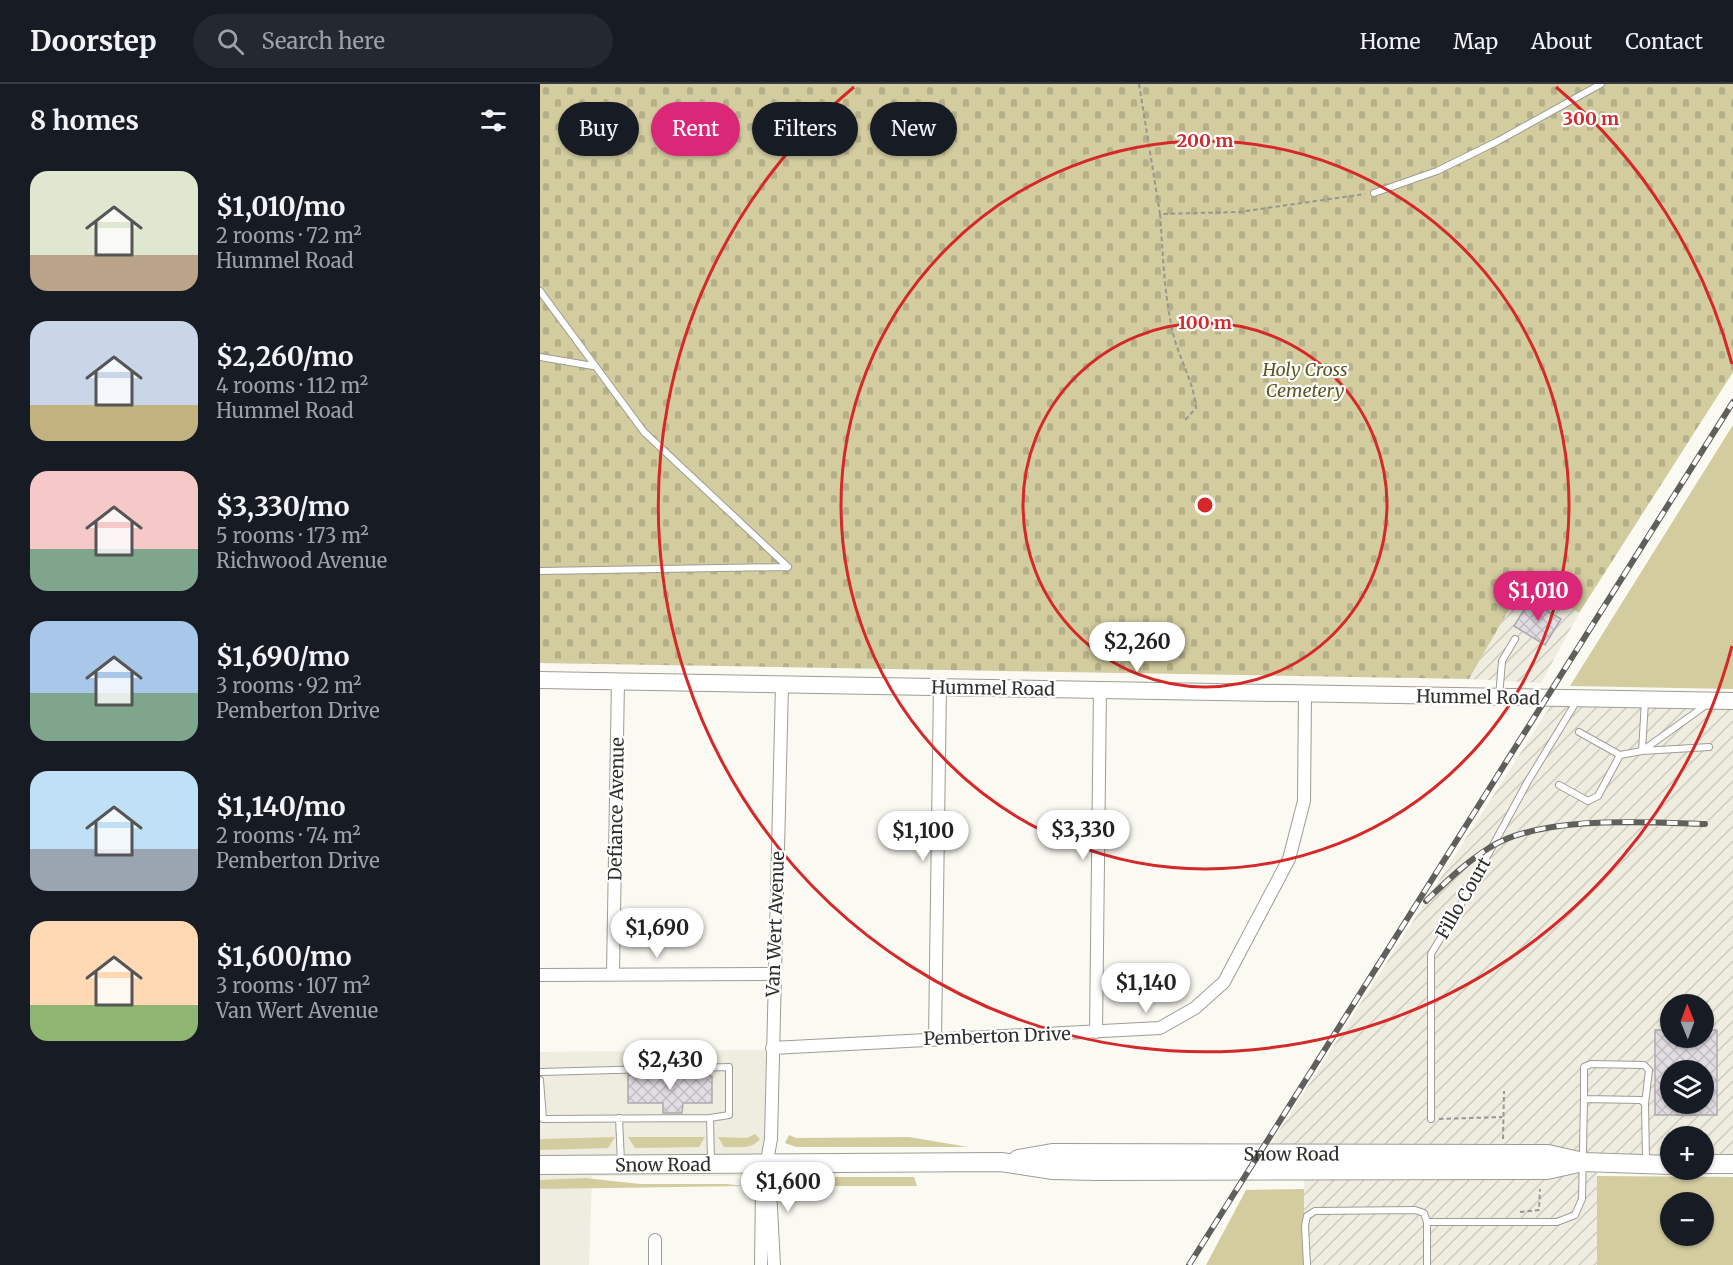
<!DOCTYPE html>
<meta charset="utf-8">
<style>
body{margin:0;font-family:Merriweather,serif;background:#242831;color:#f1f3f6;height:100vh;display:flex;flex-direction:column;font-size:22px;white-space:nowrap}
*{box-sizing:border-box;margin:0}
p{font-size:20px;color:#9ea1a6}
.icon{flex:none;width:33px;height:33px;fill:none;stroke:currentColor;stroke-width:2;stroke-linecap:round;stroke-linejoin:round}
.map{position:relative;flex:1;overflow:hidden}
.side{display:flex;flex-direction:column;background:#171b24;width:540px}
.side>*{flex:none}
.guide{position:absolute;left:18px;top:18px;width:570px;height:54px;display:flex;gap:12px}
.needle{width:39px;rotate:359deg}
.controls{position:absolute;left:1120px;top:910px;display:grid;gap:12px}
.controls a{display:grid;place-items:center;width:54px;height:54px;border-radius:50%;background:#171b24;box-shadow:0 2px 4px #0004;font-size:30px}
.price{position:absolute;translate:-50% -51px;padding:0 14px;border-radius:21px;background:#fff;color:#222;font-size:20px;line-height:39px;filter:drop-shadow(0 2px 3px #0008)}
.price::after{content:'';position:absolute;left:50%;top:36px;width:18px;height:14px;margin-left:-9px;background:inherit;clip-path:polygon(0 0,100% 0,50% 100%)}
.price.active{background:#db2777;color:#fff}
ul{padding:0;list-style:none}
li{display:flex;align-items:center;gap:18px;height:150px;padding:0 30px}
li span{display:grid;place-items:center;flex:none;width:168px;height:120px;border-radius:18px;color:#555}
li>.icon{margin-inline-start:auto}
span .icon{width:72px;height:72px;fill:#fffc;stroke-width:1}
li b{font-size:26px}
h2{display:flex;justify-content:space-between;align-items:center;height:72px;padding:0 30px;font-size:26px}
.tag{padding:0 21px;border-radius:27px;background:#171b24;box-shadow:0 2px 4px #0004;font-size:21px;line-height:54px}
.tag.active{background:#db2777;color:#fff}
header{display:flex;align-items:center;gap:36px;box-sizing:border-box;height:84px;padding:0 30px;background:#171b24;border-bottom:2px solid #363941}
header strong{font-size:28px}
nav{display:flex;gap:33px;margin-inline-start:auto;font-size:21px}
.search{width:420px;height:54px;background:#242831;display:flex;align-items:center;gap:15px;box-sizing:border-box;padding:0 21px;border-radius:33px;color:#9ea1a6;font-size:22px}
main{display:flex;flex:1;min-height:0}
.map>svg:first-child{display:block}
.built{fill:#efeddf}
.industrial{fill:url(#industrial-furrows);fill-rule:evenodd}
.green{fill:#d3cc9f;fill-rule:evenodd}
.cemetery{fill:url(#cemetery-stones)}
.building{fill:url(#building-cross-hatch);stroke:#ada9ae;stroke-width:1.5;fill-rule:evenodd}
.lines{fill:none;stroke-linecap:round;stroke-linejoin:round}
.lane-casing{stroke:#9d9d96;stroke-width:8}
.street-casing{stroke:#9d9d96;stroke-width:14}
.secondary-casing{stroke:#9d9d96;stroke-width:18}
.primary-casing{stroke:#9d9d96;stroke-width:20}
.path{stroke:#979792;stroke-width:2;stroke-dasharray:4.5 3;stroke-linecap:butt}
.lane{stroke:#fff;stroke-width:6}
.street{stroke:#fff;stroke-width:12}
.secondary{stroke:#fff;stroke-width:16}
.primary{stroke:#fff;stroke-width:18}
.rail-casing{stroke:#5f5f5b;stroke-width:6}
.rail{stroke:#fff;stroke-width:4;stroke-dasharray:11;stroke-linecap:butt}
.ring{fill:none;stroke:#d62828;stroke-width:3}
.labels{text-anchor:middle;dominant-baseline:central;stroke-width:4.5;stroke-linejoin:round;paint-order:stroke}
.park-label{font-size:18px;font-style:italic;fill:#5f5723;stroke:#fff}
.street-label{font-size:18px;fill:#2f2f2c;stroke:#fff}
.centre{fill:#d62828;stroke:#fff;stroke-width:3}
.ring-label{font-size:18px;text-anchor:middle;font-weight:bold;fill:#d62828;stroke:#fff;stroke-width:4.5;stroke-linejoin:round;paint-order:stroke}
</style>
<header>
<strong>Doorstep</strong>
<div class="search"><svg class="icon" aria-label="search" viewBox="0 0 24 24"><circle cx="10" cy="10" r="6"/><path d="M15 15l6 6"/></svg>Search here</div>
<nav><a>Home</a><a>Map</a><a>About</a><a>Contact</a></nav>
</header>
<main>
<section class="side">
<h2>8 homes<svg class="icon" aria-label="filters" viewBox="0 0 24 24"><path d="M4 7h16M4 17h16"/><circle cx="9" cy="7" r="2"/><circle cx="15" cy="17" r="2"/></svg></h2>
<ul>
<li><span style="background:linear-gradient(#dfe7d0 70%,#b9a48a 0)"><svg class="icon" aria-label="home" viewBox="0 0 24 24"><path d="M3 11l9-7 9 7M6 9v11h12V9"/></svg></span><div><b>$1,010/mo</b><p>2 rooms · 72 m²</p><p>Hummel Road</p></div></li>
<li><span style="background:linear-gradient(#c9d6e8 70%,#c2b280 0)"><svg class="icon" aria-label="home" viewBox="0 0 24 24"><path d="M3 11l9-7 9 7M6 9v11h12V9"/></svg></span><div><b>$2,260/mo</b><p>4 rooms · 112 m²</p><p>Hummel Road</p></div></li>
<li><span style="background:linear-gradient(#f6c9c9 65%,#7fa58c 0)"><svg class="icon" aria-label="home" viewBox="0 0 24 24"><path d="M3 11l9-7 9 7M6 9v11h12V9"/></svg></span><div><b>$3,330/mo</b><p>5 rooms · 173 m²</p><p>Richwood Avenue</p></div></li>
<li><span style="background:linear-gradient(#a9c7e8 60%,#7fa58c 0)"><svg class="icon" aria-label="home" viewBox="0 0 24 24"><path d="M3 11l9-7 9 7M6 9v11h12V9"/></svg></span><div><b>$1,690/mo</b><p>3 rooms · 92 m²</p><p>Pemberton Drive</p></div></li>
<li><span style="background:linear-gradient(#bfe0f5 65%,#9aa5b1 0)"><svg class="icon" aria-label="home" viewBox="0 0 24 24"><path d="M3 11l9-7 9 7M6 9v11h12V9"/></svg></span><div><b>$1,140/mo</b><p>2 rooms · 74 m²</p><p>Pemberton Drive</p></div></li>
<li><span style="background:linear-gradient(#ffd9b3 70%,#8fb573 0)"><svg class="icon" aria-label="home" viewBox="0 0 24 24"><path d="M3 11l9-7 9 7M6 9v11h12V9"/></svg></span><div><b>$1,600/mo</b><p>3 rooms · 107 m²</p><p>Van Wert Avenue</p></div></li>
</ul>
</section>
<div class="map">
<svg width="1193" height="1181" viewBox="0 0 1193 1181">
<defs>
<pattern id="industrial-furrows" width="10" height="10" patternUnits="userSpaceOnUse" patternTransform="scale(1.5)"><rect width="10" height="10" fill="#efeddf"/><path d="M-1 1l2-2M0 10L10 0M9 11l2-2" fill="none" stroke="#cdccc0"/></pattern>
<pattern id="cemetery-stones" width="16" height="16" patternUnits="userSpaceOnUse" patternTransform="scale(1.5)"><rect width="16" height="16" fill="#d3cc9f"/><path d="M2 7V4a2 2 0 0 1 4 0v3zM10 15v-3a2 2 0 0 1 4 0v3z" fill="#b5b089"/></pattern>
<pattern id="building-cross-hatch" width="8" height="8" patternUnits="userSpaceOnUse" patternTransform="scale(1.5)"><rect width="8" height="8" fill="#e1dde2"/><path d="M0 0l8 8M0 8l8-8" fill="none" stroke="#c1bec2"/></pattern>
</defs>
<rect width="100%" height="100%" fill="#faf9f2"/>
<path class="built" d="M226 966 224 1092H52L49 1181H0V968Z"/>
<path class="industrial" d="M986 496 1039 529 1001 599 929 595Z
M1013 618 1193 621V1074L1164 1075V1053H1131V1075H1057V1181H764V1065L727 1066ZM1131 921H1164V954H1131ZM1131 987H1164V1020H1131Z"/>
<path class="green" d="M1193 341V605L1030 602Z
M215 1050 220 1055C211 1066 198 1063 184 1063L178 1053 207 1054Z
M249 1051 256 1054 369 1053 428 1063H256L245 1059Z
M75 1053 68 1064 0 1066V1055Z
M88 1053H165L159 1063 95 1064Z
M1057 1092 1193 1093V1181H1057ZM1131 1119H1164V1152H1131Z
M246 1093H374L377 1102H250Z
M45 1094 100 1100H186L206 1102 0 1105V1096Z
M764 1105V1181H666L706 1106Z"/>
<path class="cemetery" d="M0 0H1193V288L1039 529 986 496 929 595 0 579Z"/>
<path class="building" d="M990 516 1021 535 1005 561 974 542Z
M1115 946H1131V954H1164V946H1177V1031H1115ZM1131 987H1164V1020H1131Z
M88 991 172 992V1019H143L142 1029H123V1019H88Z"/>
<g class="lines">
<defs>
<path id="lane" d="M834 109 897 87 958 57 1061 0
M0 207 104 348 248 483
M0 273 53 282
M0 487 247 483
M959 613 962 577 975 555
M1105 617 1102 667 1166 621
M1039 648 1080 671 1102 667 1169 663
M1019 701 1048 717 1058 712 1080 671
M0 988 189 983V1031L170 1034 3 1035 0 996
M1044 1015V983L1051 980 1104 981 1109 986 1105 1020
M79 1034 81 1079
M170 1034 171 1077
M891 1035V870L920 822 988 697 1038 615
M887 1138H1017L1035 1131 1042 1115 1044 1015 1101 1016 1105 1020 1106 1077
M767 1181 765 1142 767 1132 775 1127 875 1126 884 1129 887 1138V1181"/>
<path id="street" d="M73 889 78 597
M0 891 234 890
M556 948 560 606
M395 954 400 602
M232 964 620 944 655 924 684 898 749 775 764 717 765 609
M229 1086 234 1181
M115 1156V1181
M221 1181 222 1104 231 1055 242 600"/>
<path id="secondary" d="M0 596 1193 617"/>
<g id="primary">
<path id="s1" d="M478 1075 512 1069 1008 1070 1043 1078 1131 1081"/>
<path d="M1164 1080H1193"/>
<path id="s2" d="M0 1081 461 1078 513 1086 557 1087 1007 1086 1043 1078"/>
</g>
</defs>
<use href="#lane" class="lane-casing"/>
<use href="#street" class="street-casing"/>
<use href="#secondary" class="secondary-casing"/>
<use href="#primary" class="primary-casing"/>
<path class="path" d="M599 0 620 130 699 128 825 110
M620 130C623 170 624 210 633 249 639 275 654 298 656 324L645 336
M899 1035 962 1033
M963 1055 964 1007
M980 1128 999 1126 1000 1105"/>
<use href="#lane" class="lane"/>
<use href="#street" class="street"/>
<use href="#secondary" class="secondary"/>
<use href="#primary" class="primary"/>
<defs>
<path id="rail" d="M886 817C906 798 925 779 949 764 1000 731 1105 738 1165 740
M649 1181 1193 318"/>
</defs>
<use href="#rail" class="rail-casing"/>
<use href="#rail" class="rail"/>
</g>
<g class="ring">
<circle cx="665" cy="421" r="182"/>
<circle cx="665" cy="421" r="364"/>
<path d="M1192 562A546 546 0 1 1 314 3M1016 3A546 546 0 0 1 1192 280"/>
</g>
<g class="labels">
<g class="park-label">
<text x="765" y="285">Holy Cross<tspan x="765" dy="21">Cemetery</tspan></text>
</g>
<g class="street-label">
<text transform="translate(453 604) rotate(1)">Hummel Road</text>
<text transform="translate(938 613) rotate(1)">Hummel Road</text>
<text transform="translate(76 725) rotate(-89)">Defiance Avenue</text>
<text transform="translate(923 814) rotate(-60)">Fillo Court</text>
<text transform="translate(235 840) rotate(-88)">Van Wert Avenue</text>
<text transform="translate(457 952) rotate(-2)">Pemberton Drive</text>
<text stroke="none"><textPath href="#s1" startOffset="274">Snow Road</textPath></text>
<text stroke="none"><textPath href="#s2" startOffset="123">Snow Road</textPath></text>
</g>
</g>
<circle cx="665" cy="421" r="9" class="centre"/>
<g class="ring-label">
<text x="1051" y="41">300 m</text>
<text x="665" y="63">200 m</text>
<text x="665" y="245">100 m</text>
</g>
</svg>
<div class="controls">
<a><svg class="needle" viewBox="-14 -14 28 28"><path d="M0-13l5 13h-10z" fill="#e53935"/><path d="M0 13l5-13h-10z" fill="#9ea1a6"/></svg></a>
<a><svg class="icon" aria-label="layers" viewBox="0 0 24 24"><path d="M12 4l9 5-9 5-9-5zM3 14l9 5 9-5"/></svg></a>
<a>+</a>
<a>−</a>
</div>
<b class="price active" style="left:998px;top:538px">$1,010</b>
<b class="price" style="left:597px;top:589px">$2,260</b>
<b class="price" style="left:543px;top:777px">$3,330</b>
<b class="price" style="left:383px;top:778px">$1,100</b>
<b class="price" style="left:117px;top:875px">$1,690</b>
<b class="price" style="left:606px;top:930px">$1,140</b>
<b class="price" style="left:130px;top:1007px">$2,430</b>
<b class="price" style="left:248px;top:1129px">$1,600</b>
<div class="guide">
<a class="tag">Buy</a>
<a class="tag active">Rent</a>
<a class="tag">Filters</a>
<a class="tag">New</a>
</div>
</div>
</main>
